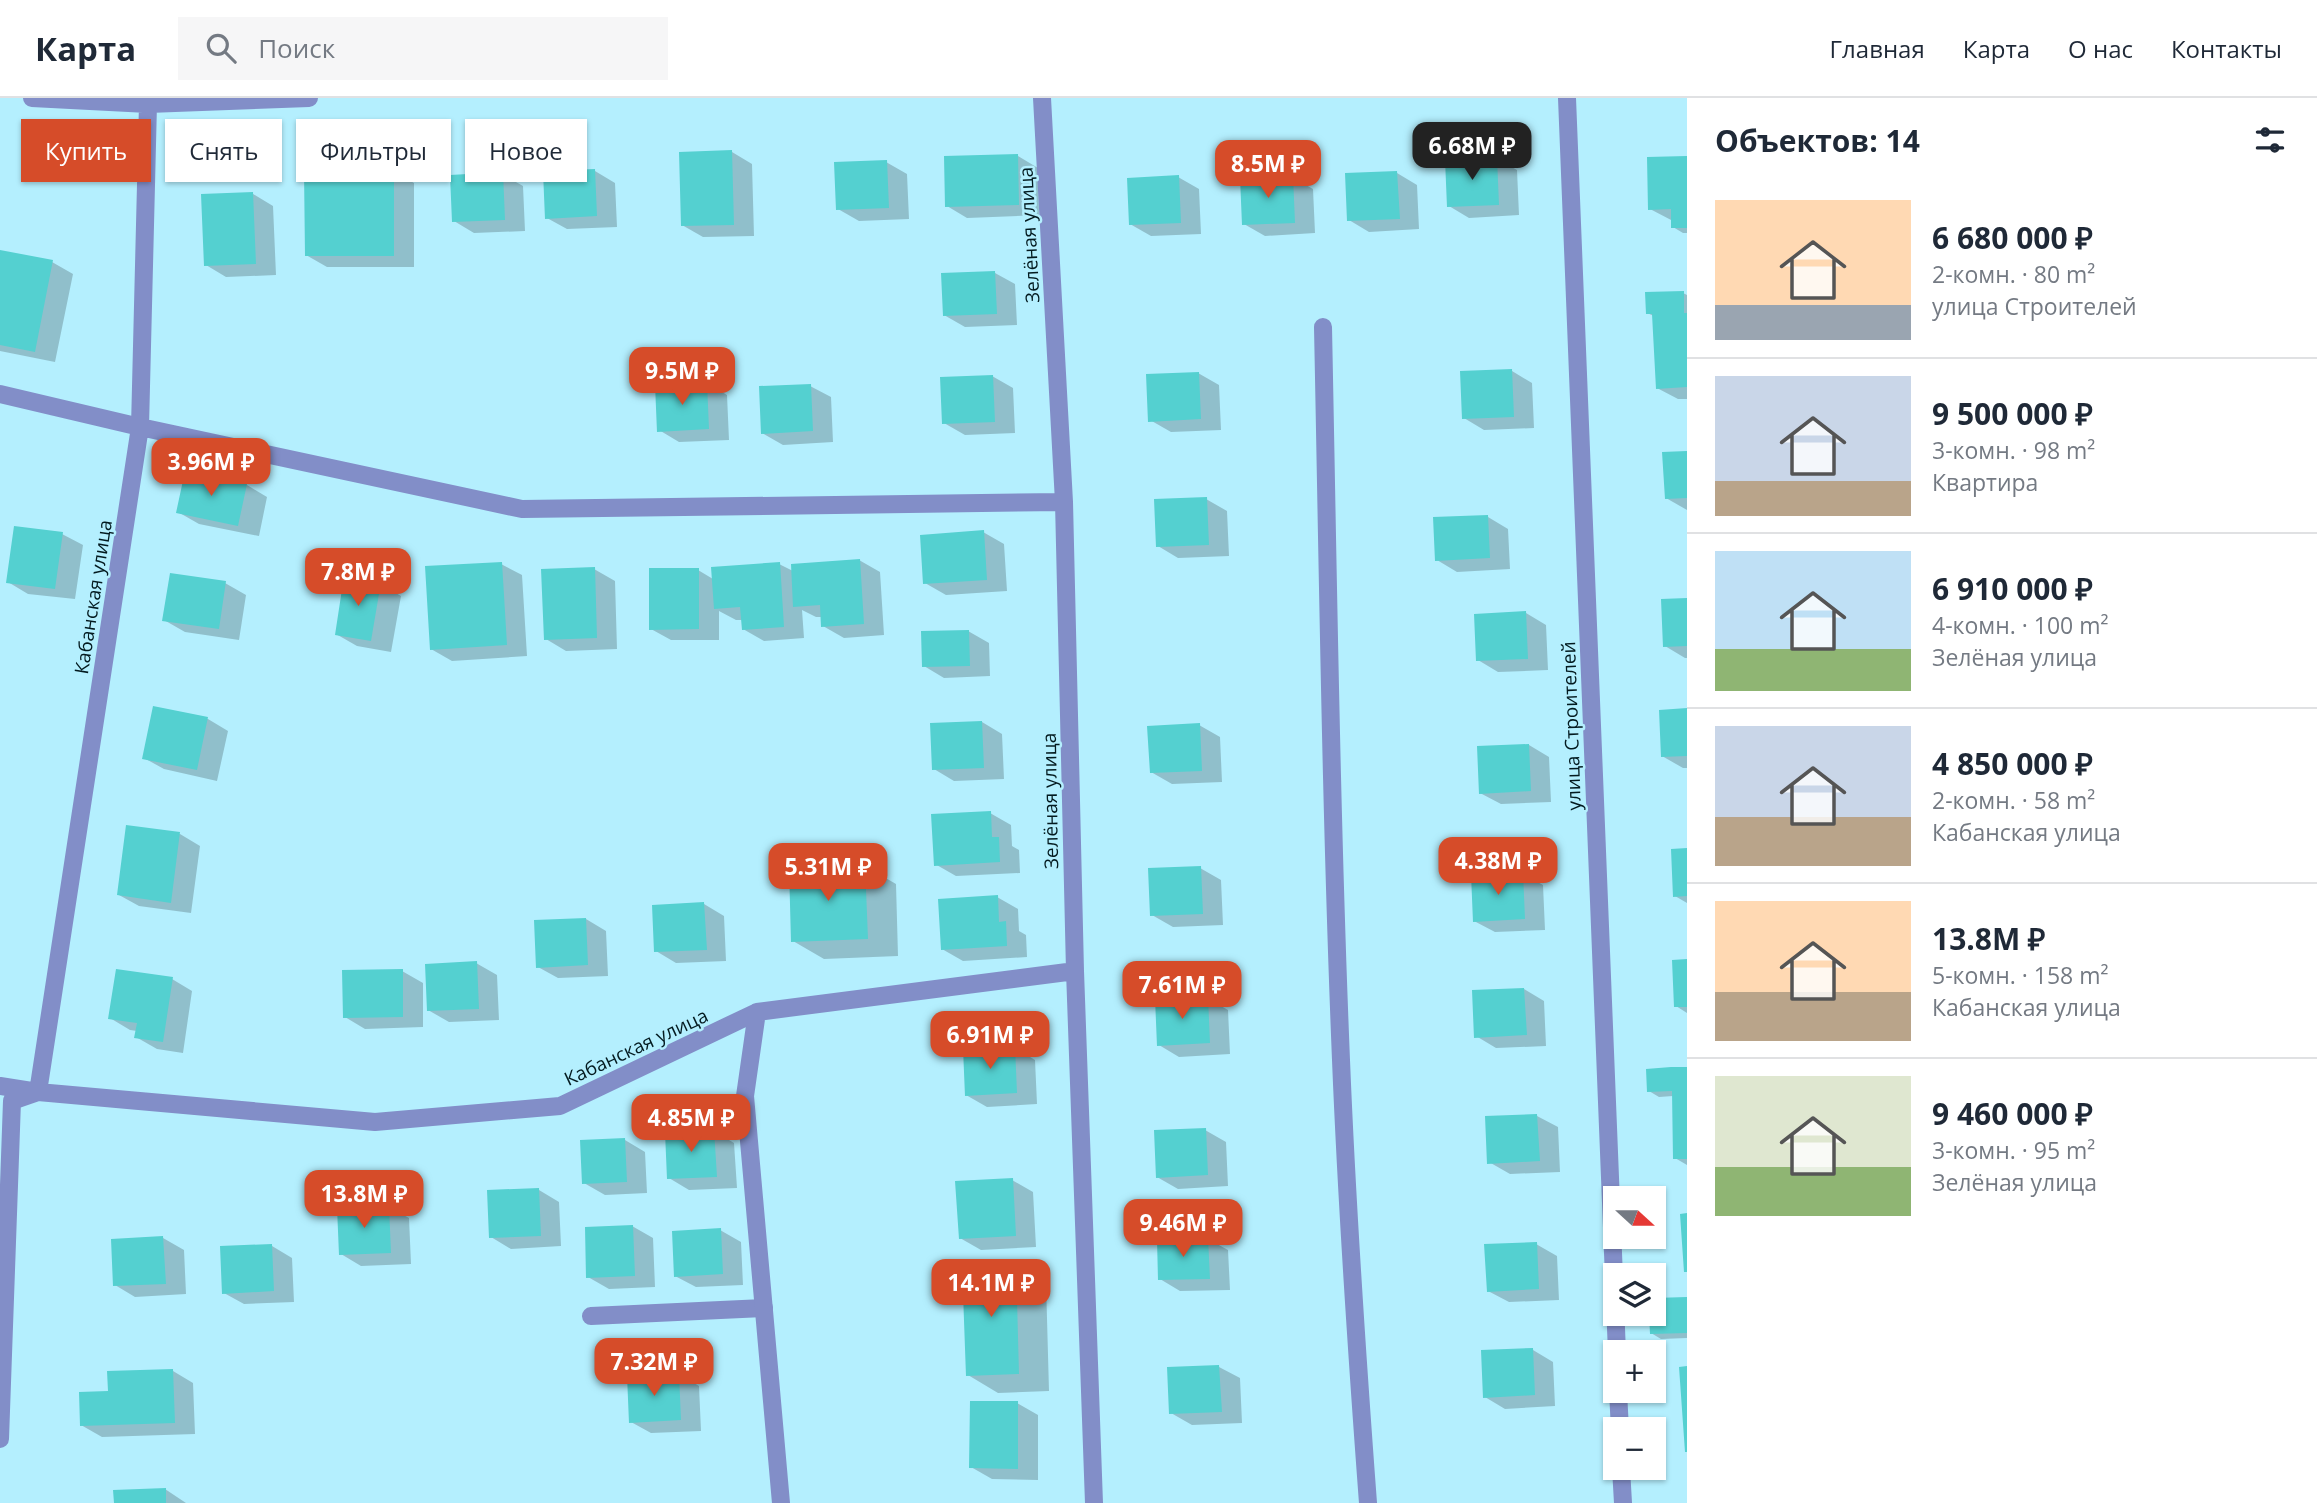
<!DOCTYPE html>
<html lang="ru">
<meta charset="utf-8">
<style>
body{margin:0;font-family:"Open Sans",sans-serif;background:#f6f6f7;color:#1f2937;height:100vh;display:flex;flex-direction:column;font-size:26px;white-space:nowrap}
*{box-sizing:border-box;margin:0}
p{font-size:23px;color:#747a83}
.icon{flex:none;width:38px;height:38px;fill:none;stroke:currentColor;stroke-width:2;stroke-linecap:round;stroke-linejoin:round}
.map{position:relative;flex:1;overflow:hidden}
.side{display:flex;flex-direction:column;background:#fff;width:630px}
.side>*{flex:none}
.guide{position:absolute;left:21px;top:21px;width:665px;height:63px;display:flex;gap:14px}
.needle{width:46px;rotate:111deg}
.fabs{position:absolute;left:1603px;top:1088px;display:grid;gap:14px}
.fabs a{display:grid;place-items:center;width:63px;height:63px;border-radius:0px;background:#fff;box-shadow:0 2px 5px #0004;font-size:35px}
.price{position:absolute;translate:-50% -60px;padding:0 16px;border-radius:14px;background:#d64c29;color:#fff;font-size:23px;line-height:46px;filter:drop-shadow(0 2px 4px #0008)}
.price::after{content:'';position:absolute;left:50%;top:42px;width:21px;height:16px;margin-left:-10px;background:inherit;clip-path:polygon(0 0,100% 0,50% 100%)}
.price.selected{background:#222;color:#fff}
ul{padding:0;list-style:none}
li{display:flex;align-items:center;gap:21px;height:175px;padding:0 28px}
li+li{border-top:2px solid #e0e1e3}
li span{display:grid;place-items:center;flex:none;width:196px;height:140px;border-radius:0px;color:#555}
li>.icon{margin-inline-start:auto}
span .icon{width:84px;height:84px;fill:#fffc;stroke-width:1}
li b{font-size:30px}
h2{display:flex;justify-content:space-between;align-items:center;height:84px;padding:0 28px;font-size:30px}
.chip{padding:0 24px;border-radius:0px;background:#fff;box-shadow:0 2px 5px #0004;font-size:24px;line-height:63px}
.chip.selected{background:#d64c29;color:#fff}
header{display:flex;align-items:center;gap:42px;box-sizing:border-box;height:98px;padding:0 35px;background:#fff;border-bottom:2px solid #e0e1e3}
header strong{font-size:33px}
nav{display:flex;gap:38px;margin-inline-start:auto;font-size:24px}
.search{width:490px;height:63px;background:#f6f6f7;display:flex;align-items:center;gap:18px;box-sizing:border-box;padding:0 24px;border-radius:0px;color:#747a83;font-size:26px}
main{display:flex;flex:1;min-height:0}
.map>svg:first-child{display:block}
.shadow{fill:#0003}
.building{fill:#54d0d0}
.lines{fill:none;stroke-linecap:round;stroke-linejoin:round}
.service{stroke:#828ec8;stroke-width:18}
.minor{stroke:#828ec8;stroke-width:18}
.labels{text-anchor:middle;dominant-baseline:central;stroke-width:5;stroke-linejoin:round;paint-order:stroke}
.street-label{font-size:19px;fill:#031a1f;stroke:#b4effe}
</style>
<header>
<strong>Карта</strong>
<div class="search"><svg class="icon" aria-label="search" viewBox="0 0 24 24"><circle cx="10" cy="10" r="6"/><path d="M15 15l6 6"/></svg>Поиск</div>
<nav><a>Главная</a><a>Карта</a><a>О нас</a><a>Контакты</a></nav>
</header>
<main>
<div class="map">
<svg width="1687" height="1405" viewBox="0 0 1687 1405">
<rect width="100%" height="100%" fill="#b4effe"/>
<path class="shadow" d="M732 54 752 66 754 138 703 139 682 127Z
M1018 58 1038 70 1039 117 967 120 947 108Z
M1687 60V135H1683L1673 129V123L1650 111Z
M1497 61 1517 72 1519 117 1469 120 1449 108Z
M886 64 907 76 909 121 859 123 838 111Z
M393 73 414 85V169H327L306 157Z
M595 73 615 85 617 129 567 131 547 120Z
M1397 75 1417 87 1419 131 1369 134 1349 122Z
M502 76 523 88 525 133 474 135 454 123Z
M1178 79 1199 91 1201 136 1151 138 1130 126Z
M1292 79 1313 91 1315 135 1265 138 1244 126Z
M253 96 273 108 276 177 226 179 206 167Z
M0 154 52 164 73 176 55 264 0 253Z
M995 175 1015 186 1017 227 965 229 944 217Z
M1683 195 1687 197V301H1678L1657 290 1654 218 1647 215Z
M1512 273 1532 285 1534 330 1484 332 1464 320Z
M1198 275 1219 287 1221 332 1171 334 1150 322Z
M992 278 1013 290 1015 335 965 337 944 325Z
M707 285 727 297 729 342 679 344 659 332Z
M810 288 831 299 833 344 783 347 762 335Z
M1687 355V412L1666 400Z
M247 387 267 399 259 438 199 426 178 414Z
M1206 401 1227 413 1229 458 1178 460 1158 448Z
M1488 419 1508 431 1510 471 1457 474 1437 462Z
M983 434 1004 446 1007 493 946 497 925 485Z
M62 436 83 447 75 501 28 496 8 484Z
M859 462 880 474 884 537 844 540 823 528V519H816L802 512 804 540 764 543 743 531V522H736L719 513V542H671L651 531 698 472 713 481 779 466 793 473Z
M501 466 522 477 527 558 452 563 431 551Z
M594 471 615 483 617 551 566 553 546 541Z
M225 485 246 497 239 542 185 534 164 522Z
M380 486 401 498 391 554 357 548 336 536Z
M1687 502V560H1685L1665 548Z
M1526 515 1546 527 1548 572 1498 574 1478 562Z
M968 533 989 545 990 578 944 580 924 568Z
M154 610 208 621 228 633 217 683 164 671 144 660Z
M1687 612V670H1683L1662 658Z
M982 624 1002 636 1004 681 954 683 934 671Z
M1199 627 1220 639 1222 684 1172 686 1151 674Z
M1529 647 1549 659 1551 704 1501 706 1480 695Z
M990 715 1011 727 1012 748 1019 752 1020 775 956 778 935 766Z
M127 729 180 736 200 748 191 815 139 808 119 797Z
M1687 752V805L1675 798Z
M865 768 896 786 898 858 824 861 793 843Z
M1200 770 1221 782 1223 827 1173 829 1152 817Z
M1522 775 1543 787 1545 832 1495 834 1474 823Z
M997 799 1018 811 1019 833 1026 837 1027 859 963 863 942 851Z
M704 806 724 818 726 863 676 865 656 853Z
M586 821 606 833 608 878 558 880 538 869Z
M1687 863V915L1676 908Z
M476 865 497 877 499 922 449 924 428 912Z
M402 873 423 885V929L365 931 345 919Z
M172 881 192 893 183 955 157 951 136 939 137 933 130 932 110 920Z
M1524 891 1544 903 1546 948 1496 950 1476 938Z
M1207 900 1228 912 1230 956 1179 959 1159 947Z
M1015 950 1035 962 1037 1006 987 1009 966 997Z
M1687 971V1067L1675 1060 1673 998 1659 999 1649 993Z
M1537 1018 1558 1029 1560 1074 1510 1076 1489 1064Z
M1205 1032 1226 1044 1228 1088 1178 1091 1157 1079Z
M714 1033 734 1045 737 1090 689 1092 669 1080Z
M625 1042 645 1054 647 1095 605 1097 584 1085Z
M1012 1082 1033 1094 1036 1149 981 1152 960 1140Z
M539 1092 559 1104 561 1148 511 1151 491 1139Z
M389 1109 409 1120 411 1166 361 1168 341 1156Z
M632 1128 653 1140 655 1189 609 1191 588 1179Z
M720 1132 741 1144 743 1187 696 1189 675 1178Z
M163 1140 184 1152 186 1196 135 1199 115 1187Z
M1208 1141 1228 1152 1230 1192 1180 1193 1160 1181Z
M1536 1146 1557 1158 1559 1202 1509 1204 1488 1193Z
M272 1148 292 1160 294 1204 244 1206 224 1195Z
M1015 1166 1046 1184 1049 1293 998 1295 968 1277Z
M1687 1201V1240L1661 1241 1651 1235 1654 1202Z
M1533 1252 1553 1264 1555 1308 1505 1311 1485 1299Z
M1219 1269 1240 1280 1242 1325 1192 1327 1171 1315Z
M173 1273 193 1285 195 1336 102 1339 81 1327 110 1295Z
M679 1276 699 1288 701 1333 651 1335 631 1324Z
M1017 1305 1038 1317V1382L992 1381 971 1369Z
M165 1391 186 1405H115Z"/>
<path class="building" d="M732 52 734 127 681 128 679 54Z
M1018 56 1019 107 945 109 944 58Z
M1687 58V130H1671V111L1648 112 1647 59Z
M1497 59 1499 107 1447 109 1445 61Z
M887 62 889 110 836 112 834 64Z
M394 71V158H305L304 72Z
M595 71 597 118 545 121 543 73Z
M1397 73 1400 121 1347 123 1345 75Z
M503 74 505 122 452 124 450 77Z
M1179 77 1181 125 1129 127 1127 80Z
M1293 77 1295 125 1242 127 1240 79Z
M253 94 256 166 204 168 201 96Z
M0 152 53 162 35 254 0 247Z
M995 173 997 216 943 218 941 175Z
M1684 193V215H1687V289L1656 291 1652 216H1646L1645 194Z
M1512 271 1514 319 1462 321 1460 273Z
M1199 274 1201 321 1148 324 1146 276Z
M993 277 995 324 942 326 940 279Z
M707 284 709 331 657 334 655 286Z
M811 286 813 333 761 336 759 288Z
M1687 353V400L1665 401 1662 354Z
M185 373 247 386 238 428 176 415Z
M1207 399 1209 447 1156 449 1154 401Z
M1488 417 1490 460 1435 463 1433 419Z
M14 428 63 434 55 491 6 485Z
M984 432 987 482 923 486 920 437Z
M860 461 864 526 821 529 820 507 793 509 791 466Z
M502 464 507 547 430 552 425 468Z
M780 464 784 529 742 532 740 509 714 511 711 469Z
M595 469 597 540 544 542 541 471Z
M649 470H699V531L649 532Z
M170 475 226 483 219 531 162 523Z
M344 478 381 484 371 543 335 537Z
M1687 500V548L1663 549 1661 501Z
M1526 513 1528 561 1476 563 1474 516Z
M969 532 970 568 922 569 921 533Z
M153 608 208 619 197 672 142 661Z
M1687 610V658L1661 659 1659 612Z
M982 623 984 670 932 672 930 625Z
M1200 625 1202 673 1150 675 1147 628Z
M1529 646 1531 693 1479 696 1477 648Z
M991 713 992 739H999L1000 764 934 768 931 716Z
M126 727 180 734 171 805 117 797Z
M1687 750V798L1673 799 1671 751Z
M865 766 868 841 791 844 789 769Z
M1201 768 1203 816 1150 818 1148 770Z
M1523 774 1525 821 1473 824 1471 776Z
M998 797 999 824 1006 823 1007 848 941 852 938 801Z
M704 804 707 852 654 854 652 807Z
M586 820 588 867 536 870 534 822Z
M1687 861V909H1674L1672 862Z
M477 863 479 911 427 913 425 866Z
M116 871 173 879 163 944 134 940 137 925 108 921Z
M403 871V919L343 920 342 872Z
M1524 890 1527 937 1474 940 1472 892Z
M1208 898 1210 945 1157 948 1155 900Z
M1015 948 1017 995 965 998 963 950Z
M1671 969H1687V1061H1673L1672 993 1647 994 1646 971Z
M1537 1016 1540 1063 1487 1066 1485 1018Z
M1206 1030 1208 1077 1156 1080 1154 1032Z
M714 1031 717 1079 667 1081 665 1034Z
M625 1040 627 1084 582 1086 580 1042Z
M1013 1080 1016 1138 959 1141 955 1083Z
M539 1090 541 1138 489 1140 487 1092Z
M389 1107 391 1155 339 1157 337 1109Z
M1687 1115V1174H1684L1680 1116Z
M633 1127 635 1178 586 1180 585 1129Z
M721 1130 723 1176 674 1179 672 1133Z
M163 1138 166 1186 113 1188 111 1141Z
M1208 1139 1210 1181 1158 1182 1157 1141Z
M1537 1144 1539 1191 1487 1194 1484 1146Z
M272 1146 274 1193 222 1196 220 1148Z
M1016 1164 1019 1276 966 1278 962 1167Z
M1687 1199V1235L1650 1236 1649 1216H1654V1200Z
M1533 1250 1535 1297 1483 1300 1481 1252Z
M1219 1267 1222 1314 1169 1316 1167 1269Z
M1687 1268V1354H1685L1679 1269Z
M173 1271 175 1325 80 1328 79 1294 108 1293 107 1273Z
M679 1275 681 1322 629 1325 627 1277Z
M970 1303H1018V1371L969 1370Z
M166 1390V1405H114L113 1392Z"/>
<g class="lines">
<path class="service" d="M1323 229C1328 474 1331 718 1341 962 1347 1110 1357 1258 1368 1405
M591 1218 764 1210"/>
<path class="minor" d="M32 0 148 6 309 0
M1042 0 1064 404 1075 873 1094 1405
M1567 0 1617 1255
M0 296 140 329 522 411 1064 404
M757 914 1075 873
M0 988 38 994 375 1024 560 1008 757 914 745 998 781 1405
M1618 1293 1620 1332
M0 1341 12 1003 38 994 140 329 148 6
M1621 1370 1623 1405"/>
</g>
<g class="labels">
<g class="street-label">
<text transform="translate(1029 137) rotate(-93)">Зелёная улица</text>
<text transform="translate(93 499) rotate(-81)">Кабанская улица</text>
<text transform="translate(1571 628) rotate(-92)">улица Строителей</text>
<text transform="translate(1050 703) rotate(-91)">Зелёная улица</text>
<text transform="translate(636 949) rotate(-25)">Кабанская улица</text>
</g>
</g>
</svg>
<div class="fabs">
<a><svg class="needle" viewBox="-14 -14 28 28"><path d="M0-13l5 13h-10z" fill="#e53935"/><path d="M0 13l5-13h-10z" fill="#747a83"/></svg></a>
<a><svg class="icon" aria-label="layers" viewBox="0 0 24 24"><path d="M12 4l9 5-9 5-9-5zM3 14l9 5 9-5"/></svg></a>
<a>+</a>
<a>−</a>
</div>
<b class="price selected" style="left:1472px;top:84px">6.68M ₽</b>
<b class="price" style="left:1268px;top:102px">8.5M ₽</b>
<b class="price" style="left:682px;top:309px">9.5M ₽</b>
<b class="price" style="left:211px;top:400px">3.96M ₽</b>
<b class="price" style="left:358px;top:510px">7.8M ₽</b>
<b class="price" style="left:1498px;top:799px">4.38M ₽</b>
<b class="price" style="left:828px;top:805px">5.31M ₽</b>
<b class="price" style="left:1182px;top:923px">7.61M ₽</b>
<b class="price" style="left:990px;top:973px">6.91M ₽</b>
<b class="price" style="left:691px;top:1056px">4.85M ₽</b>
<b class="price" style="left:364px;top:1132px">13.8M ₽</b>
<b class="price" style="left:1183px;top:1161px">9.46M ₽</b>
<b class="price" style="left:991px;top:1221px">14.1M ₽</b>
<b class="price" style="left:654px;top:1300px">7.32M ₽</b>
<div class="guide">
<a class="chip selected">Купить</a>
<a class="chip">Снять</a>
<a class="chip">Фильтры</a>
<a class="chip">Новое</a>
</div>
</div>
<section class="side">
<h2>Объектов: 14<svg class="icon" aria-label="filters" viewBox="0 0 24 24"><path d="M4 7h16M4 17h16"/><circle cx="9" cy="7" r="2"/><circle cx="15" cy="17" r="2"/></svg></h2>
<ul>
<li><span style="background:linear-gradient(#ffd9b3 75%,#9aa5b1 0)"><svg class="icon" aria-label="home" viewBox="0 0 24 24"><path d="M3 11l9-7 9 7M6 9v11h12V9"/></svg></span><div><b>6 680 000 ₽</b><p>2-комн. · 80 m²</p><p>улица Строителей</p></div></li>
<li><span style="background:linear-gradient(#c9d6e8 75%,#b9a48a 0)"><svg class="icon" aria-label="home" viewBox="0 0 24 24"><path d="M3 11l9-7 9 7M6 9v11h12V9"/></svg></span><div><b>9 500 000 ₽</b><p>3-комн. · 98 m²</p><p>Квартира</p></div></li>
<li><span style="background:linear-gradient(#bfe0f5 70%,#8fb573 0)"><svg class="icon" aria-label="home" viewBox="0 0 24 24"><path d="M3 11l9-7 9 7M6 9v11h12V9"/></svg></span><div><b>6 910 000 ₽</b><p>4-комн. · 100 m²</p><p>Зелёная улица</p></div></li>
<li><span style="background:linear-gradient(#c9d6e8 65%,#b9a48a 0)"><svg class="icon" aria-label="home" viewBox="0 0 24 24"><path d="M3 11l9-7 9 7M6 9v11h12V9"/></svg></span><div><b>4 850 000 ₽</b><p>2-комн. · 58 m²</p><p>Кабанская улица</p></div></li>
<li><span style="background:linear-gradient(#ffd9b3 65%,#b9a48a 0)"><svg class="icon" aria-label="home" viewBox="0 0 24 24"><path d="M3 11l9-7 9 7M6 9v11h12V9"/></svg></span><div><b>13.8M ₽</b><p>5-комн. · 158 m²</p><p>Кабанская улица</p></div></li>
<li><span style="background:linear-gradient(#dfe7d0 65%,#8fb573 0)"><svg class="icon" aria-label="home" viewBox="0 0 24 24"><path d="M3 11l9-7 9 7M6 9v11h12V9"/></svg></span><div><b>9 460 000 ₽</b><p>3-комн. · 95 m²</p><p>Зелёная улица</p></div></li>
</ul>
</section>
</main>
